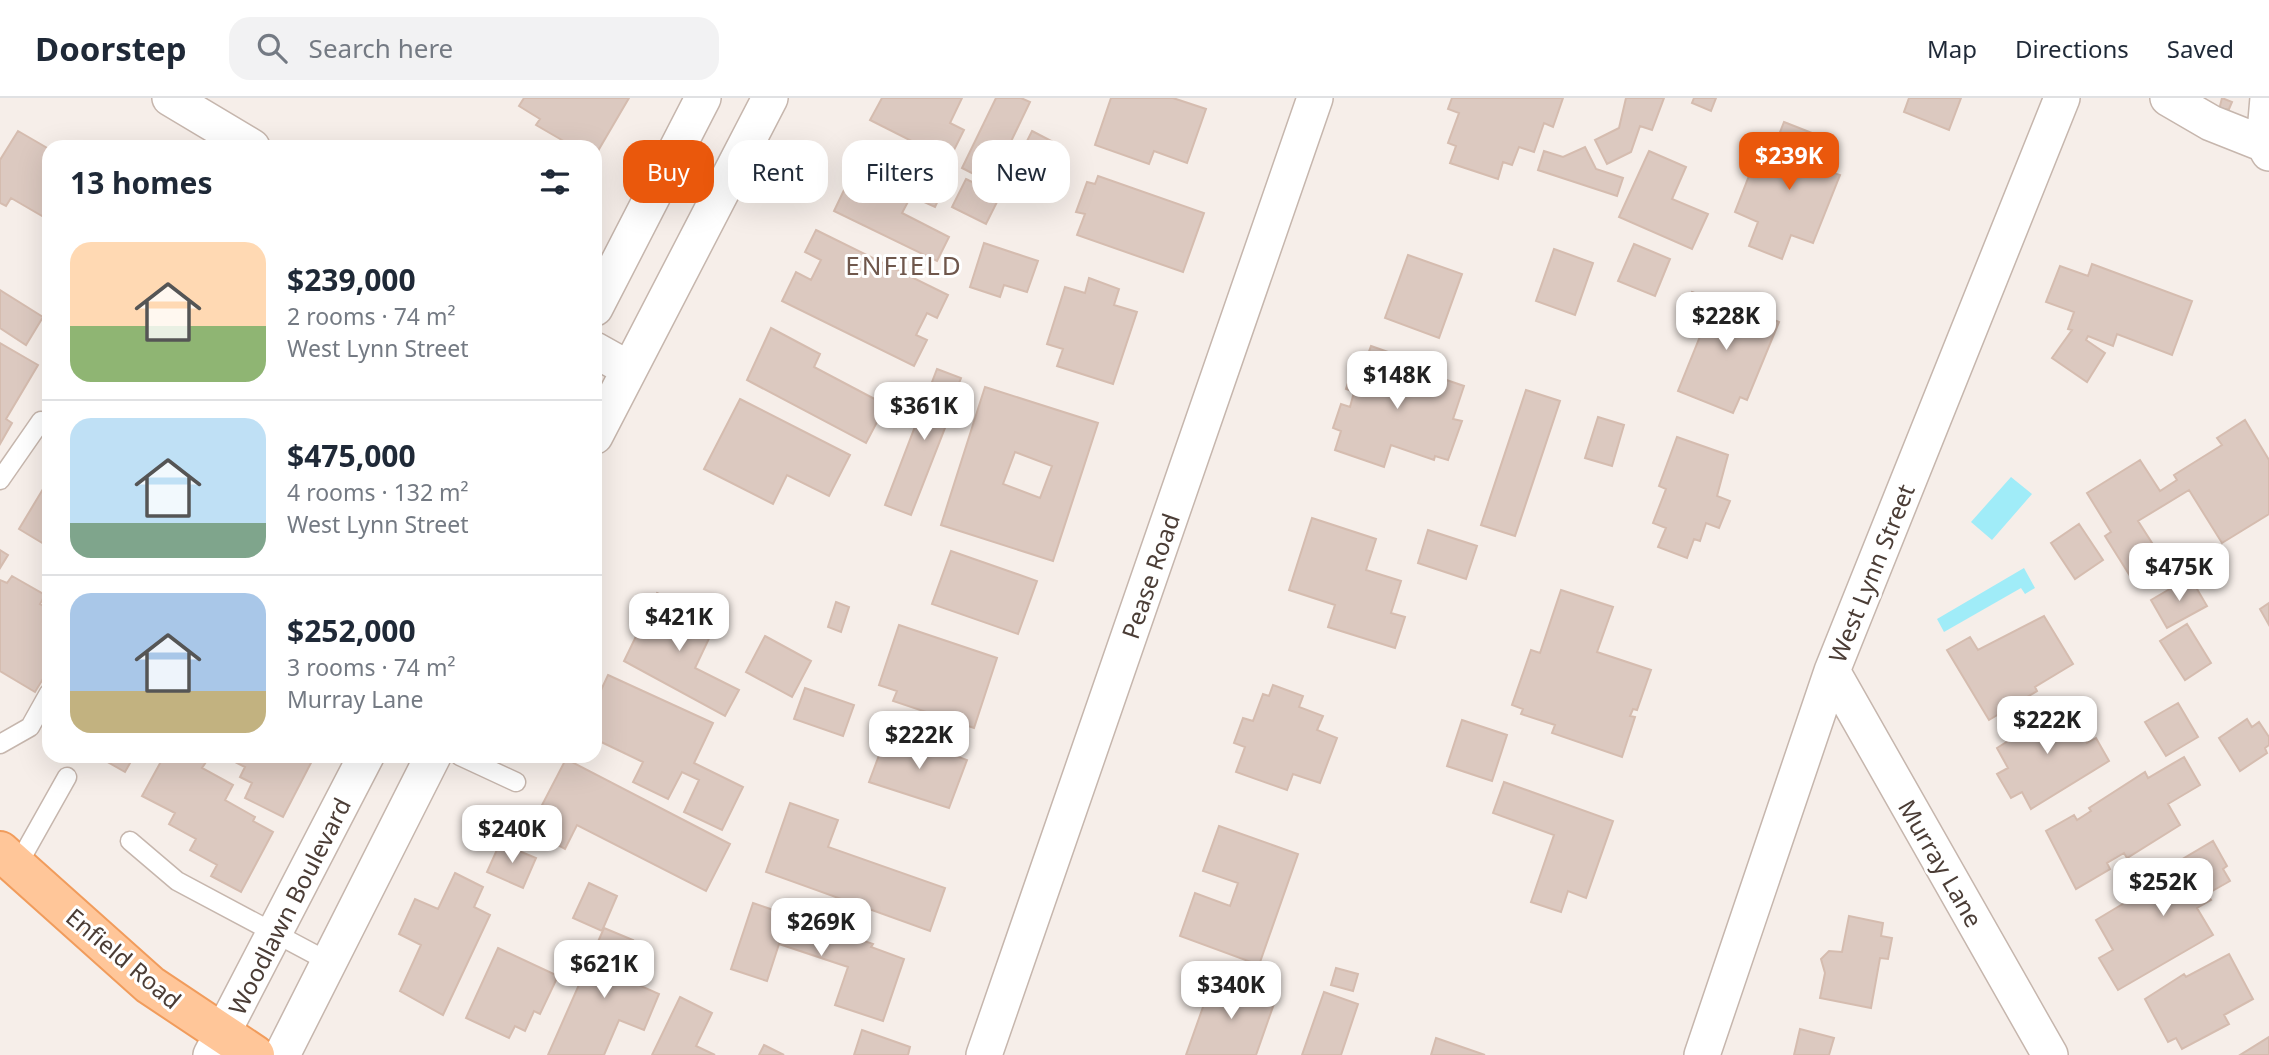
<!DOCTYPE html>
<meta charset="utf-8">
<style>
body{margin:0;font-family:"Noto Sans",sans-serif;background:#f2f2f3;color:#1f2937;height:100vh;display:flex;flex-direction:column;font-size:26px;white-space:nowrap}
*{box-sizing:border-box;margin:0}
p{font-size:23px;color:#747a83}
.icon{flex:none;width:38px;height:38px;fill:none;stroke:currentColor;stroke-width:2;stroke-linecap:round;stroke-linejoin:round}
.map{position:relative;flex:1;overflow:hidden}
.details{position:absolute;left:42px;top:42px;width:560px;height:623px;display:flex;flex-direction:column;background:#fff;border-radius:21px;box-shadow:0 7px 28px #0002}
.details>*{flex:none}
.hud{position:absolute;left:623px;top:42px;width:665px;height:63px;display:flex;gap:14px}
.price{position:absolute;translate:-50% -60px;padding:0 16px;border-radius:14px;background:#fff;color:#222;font-size:23px;line-height:46px;filter:drop-shadow(0 2px 4px #0008)}
.price::after{content:'';position:absolute;left:50%;top:42px;width:21px;height:16px;margin-left:-10px;background:inherit;clip-path:polygon(0 0,100% 0,50% 100%)}
.price.selected{background:#ea580c;color:#fff}
ul{padding:0;list-style:none}
li{display:flex;align-items:center;gap:21px;height:175px;padding:0 28px}
li+li{border-top:2px solid #e0e1e3}
li span{display:grid;place-items:center;flex:none;width:196px;height:140px;border-radius:21px;color:#555}
li>.icon{margin-inline-start:auto}
span .icon{width:84px;height:84px;fill:#fffc;stroke-width:1}
li b{font-size:30px}
h2{display:flex;justify-content:space-between;align-items:center;height:84px;padding:0 28px;font-size:30px}
.tag{padding:0 24px;border-radius:21px;background:#fff;box-shadow:0 7px 28px #0002;font-size:24px;line-height:63px}
.tag.selected{background:#ea580c;color:#fff}
header{display:flex;align-items:center;gap:42px;box-sizing:border-box;height:98px;padding:0 35px;background:#fff;border-bottom:2px solid #e0e1e3}
header strong{font-size:33px}
nav{display:flex;gap:38px;margin-inline-start:auto;font-size:24px}
.search{width:490px;height:63px;background:#f2f2f3;display:flex;align-items:center;gap:18px;box-sizing:border-box;padding:0 24px;border-radius:21px;color:#747a83;font-size:26px}
.map>svg:first-child{display:block}
.water{fill:#a0ecf8}
.building{fill:#dcc9c0;stroke:#d5bcaf;stroke-width:2;fill-rule:evenodd}
.lines{fill:none;stroke-linecap:round;stroke-linejoin:round}
.lane-casing{stroke:#c6b6ad;stroke-width:21}
.street-casing{stroke:#c6b6ad;stroke-width:38}
.primary-casing{stroke:#f19c5c;stroke-width:42}
.lane{stroke:#fff;stroke-width:18}
.street{stroke:#fff;stroke-width:35}
.primary{stroke:#ffc699;stroke-width:38}
.labels{text-anchor:middle;dominant-baseline:central;stroke-width:6;stroke-linejoin:round;paint-order:stroke}
.street-label{font-size:24px;fill:#4b3d36;stroke:#fff}
.neighbourhood-label{font-size:26px;letter-spacing:2px;fill:#6f574c;stroke:#fff}
</style>
<header>
<strong>Doorstep</strong>
<div class="search"><svg class="icon" aria-label="search" viewBox="0 0 24 24"><circle cx="10" cy="10" r="6"/><path d="M15 15l6 6"/></svg>Search here</div>
<nav><a>Map</a><a>Directions</a><a>Saved</a></nav>
</header>
<div class="map">
<svg width="2269" height="957" viewBox="0 0 2269 957">
<rect width="100%" height="100%" fill="#f6eee9"/>
<path class="water" d="M2011 379 2032 396 1992 442 1971 424Z
M2024 470 2035 490 2025 496 2021 490 1944 534 1937 521Z"/>
<path class="building" d="M524 0H629L595 58V49H574L536 27 540 21 519 8Z
M882 0H962L950 25 964 32 949 62 870 22Z
M996 0H1021L1030 4 991 85 962 70Z
M1111 0H1173L1206 11 1187 65 1154 53 1149 66 1095 47Z
M1452 0H1563L1553 29 1544 25 1534 54 1519 49 1512 67 1503 64 1498 81 1450 65 1456 48 1448 45 1459 15 1448 11Z
M1626 0H1664L1652 32 1640 28 1631 54 1607 66 1595 42 1619 30Z
M1694 0H1716L1711 13 1692 5Z
M1909 0H1961L1949 32 1904 14Z
M2222 0 2232 4 2229 11 2219 12Z
M1784 24 1830 42 1819 70 1840 77 1813 145 1791 137 1782 161 1749 148 1758 124 1735 114 1752 70 1769 77 1778 54 1773 52Z
M18 33 49 51V122L11 100 6 108 0 105V62Z
M1032 33 1059 47 1035 95 1023 89 1017 103 1001 95Z
M865 48 945 88 935 109 911 98 902 115 949 139 937 163 834 113Z
M1585 49 1596 71 1623 80 1617 98 1538 72 1544 53 1563 59Z
M1649 53 1686 69 1672 101 1708 116 1692 151 1619 119Z
M1098 78 1204 115 1183 174 1077 137 1085 116 1076 114 1087 84 1095 86Z
M966 81 1000 98 986 126 952 109Z
M816 132 948 197 937 220 927 215 916 237 927 242 914 268 782 203 796 174 811 182 821 162 805 154Z
M984 145 1038 163 1027 194 1004 187 1000 199 970 189Z
M1634 146 1670 161 1655 198 1618 183Z
M1554 151 1593 165 1575 217 1536 203Z
M1408 157 1462 176 1439 240 1385 220Z
M2092 166 2192 203 2172 257 2117 236 2113 248 2088 238 2086 242 2105 255 2087 284 2052 260 2072 232 2068 231 2074 214 2046 204 2060 168 2088 178Z
M1089 180 1119 191 1114 207 1137 214 1113 286 1057 268 1063 251 1047 246 1065 189 1085 195Z
M0 192 43 219 26 247 0 230Z
M1692 194 1715 203 1716 199 1779 224 1747 302 1740 299 1733 315 1678 293 1705 226 1683 217Z
M771 230 820 256 814 269 886 307 866 345 747 282Z
M0 245 38 267 6 321 12 325 0 346Z
M1371 248 1417 264 1414 271 1464 288 1453 321 1462 323 1448 362 1435 358 1434 362 1391 347 1384 369 1335 352 1341 333 1333 330 1341 306 1350 309 1354 294 1346 291 1354 266 1363 270Z
M937 271 961 280 956 293 959 294 911 417 885 407Z
M985 289 1098 325 1053 463 941 427ZM1015 354 1052 368 1040 400 1003 386Z
M1526 292 1560 303 1515 438 1481 427Z
M740 301 850 357 829 398 787 377 773 406 704 371Z
M1598 319 1624 327 1612 368 1585 360Z
M2245 322 2269 362V416L2222 445 2189 392 2138 423 2161 459 2130 478 2105 438 2111 434 2087 395 2140 362 2160 393 2177 382 2174 377 2222 347 2217 340Z
M1677 339 1728 357 1717 398 1730 403 1719 430 1706 425 1700 443 1694 441 1687 460 1658 449 1666 430 1653 425 1666 391 1659 388Z
M49 381V449L19 431Z
M1312 420 1376 441 1366 472 1401 483 1391 515 1405 519 1395 550 1328 529 1335 507 1289 492Z
M2079 426 2103 462 2075 481 2051 445Z
M1428 432 1477 448 1466 481 1418 465Z
M0 452 8 457 0 470Z
M951 453 1037 483 1018 536 932 506Z
M12 478 45 497 40 506 49 511V571L35 594 0 573V482L7 485Z
M2190 479 2207 508 2167 530 2151 502Z
M1561 492 1613 509 1597 554 1651 572 1637 612 1633 611 1630 618 1635 619 1622 659 1552 635 1555 627 1521 616 1523 611 1512 607 1531 552 1540 555Z
M657 495 708 521 706 526 714 530 695 570 739 592 725 618 624 563Z
M836 504 849 509 841 534 828 529Z
M2269 505V527L2260 511Z
M2044 518 2073 566 2035 589 2037 593 1989 622 1947 552 1970 539 1978 552Z
M2187 526 2211 565 2185 582 2160 543Z
M899 527 997 560 974 630 893 603 897 593 879 587Z
M765 538 811 563 792 599 746 574Z
M608 577 713 625 694 665 743 689 722 732 684 714 699 682 682 674 668 701 633 684 643 664 595 641V605Z
M1273 587 1303 598 1299 609 1323 618 1317 632 1337 640 1320 685 1293 676 1287 692 1236 674 1245 649 1234 645 1243 620 1253 623 1263 596 1269 598Z
M805 590 854 607 843 638 794 621Z
M2052 604 2057 613 2053 615 2055 620 2068 613 2087 645 2096 640 2109 663 2031 711 2022 694 2011 700 1997 676 2008 670 1997 650 2008 643 2002 633Z
M2178 605 2198 639 2166 658 2145 624Z
M2247 621 2252 629 2259 624 2269 639V647L2265 650 2267 655 2240 673 2219 640Z
M1462 622 1507 637 1492 683 1447 668Z
M895 636 967 662 949 710 869 684 881 652 888 655Z
M97 658H134L125 674Z
M164 658H210L202 670 233 687 225 702 255 719 253 723 273 734 241 794 211 778 217 767 190 752 196 741 169 726 175 715 142 698Z
M223 658H307L313 661 283 719 245 700 252 685 240 679 245 669Z
M2184 659 2200 687 2168 706 2180 727 2127 760 2124 755 2107 765 2110 771 2076 791 2046 733 2074 717 2077 722 2091 713 2089 710 2145 674 2148 680Z
M566 661 730 746 706 793 577 727 565 751 535 735 547 712 541 709Z
M1504 684 1613 723 1586 800 1568 793 1561 814 1531 804 1554 737 1493 715Z
M790 705 838 722 828 749 945 790 930 833 766 774Z
M1219 728 1298 756 1259 867 1180 838 1195 795 1230 808 1238 785 1203 773Z
M2213 743 2227 768 2223 771 2230 783 2207 796 2211 802 2197 810 2213 837 2118 892 2099 860 2113 852 2096 822 2136 798 2139 803 2159 792 2152 779Z
M500 745 536 760 523 790 487 774Z
M455 775 483 789 474 809 490 817 443 917 400 893 421 847 399 836 415 801 438 811Z
M589 785 617 798 602 833 573 820Z
M753 805 873 846 871 849 904 861 883 923 835 907 848 869 779 846 767 883 731 871Z
M1849 818 1883 825 1881 838 1892 840 1888 861 1880 860 1871 910 1820 900 1825 875 1821 861 1829 853 1842 854Z
M604 830 633 842 625 861 641 868 634 885 659 896 644 932 619 922 604 957H548Z
M498 850 558 878 540 916 534 913 525 933 515 928 509 940 466 920Z
M2229 856 2253 901 2224 917 2229 926 2182 951 2176 940 2168 944 2145 901 2184 876 2186 879Z
M1336 870 1358 876 1353 893 1331 887Z
M1214 878 1276 900 1256 957H1186Z
M1324 894 1358 906 1341 957H1302Z
M680 899 712 915 696 948 715 957H652Z
M1800 931 1834 940 1829 957H1794Z
M862 932 910 949 908 957H854Z
M2269 939V957H2240Z
M1436 940 1485 957H1431Z
M764 947 784 957H759Z"/>
<g class="lines">
<defs>
<path id="lane" d="M0 382 41 323 49 327
M0 646 30 629 49 595
M460 658 516 684
M130 743 177 783 329 864
M17 768 67 679"/>
<path id="street" d="M170 0 252 49
M2168 0 2211 25 2264 46
M2268 0 2264 46 2269 55
M595 210 703 0
M595 252 629 271
M595 338 770 0
M1832 573 2050 957
M211 957 366 658
M282 957 433 658
M984 957 1315 0
M1702 957 1832 573 2062 0"/>
<path id="primary" d="M0 753 150 887 255 957"/>
</defs>
<use href="#lane" class="lane-casing"/>
<use href="#street" class="street-casing"/>
<use href="#primary" class="primary-casing"/>
<use href="#lane" class="lane"/>
<use href="#street" class="street"/>
<use href="#primary" class="primary"/>
</g>
<g class="labels">
<g class="street-label">
<text transform="translate(1871 475) rotate(-68)">West Lynn Street</text>
<text transform="translate(1150 478) rotate(-71)">Pease Road</text>
<text transform="translate(1941 765) rotate(60)">Murray Lane</text>
<text transform="translate(289 808) rotate(-63)">Woodlawn Boulevard</text>
<text transform="translate(124 860) rotate(40)">Enfield Road</text>
</g>
<g class="neighbourhood-label">
<text x="904" y="167">ENFIELD</text>
</g>
</g>
</svg>
<b class="price selected" style="left:1789px;top:94px">$239K</b>
<b class="price" style="left:1726px;top:254px">$228K</b>
<b class="price" style="left:1397px;top:313px">$148K</b>
<b class="price" style="left:924px;top:344px">$361K</b>
<b class="price" style="left:2179px;top:505px">$475K</b>
<b class="price" style="left:679px;top:555px">$421K</b>
<b class="price" style="left:2047px;top:658px">$222K</b>
<b class="price" style="left:919px;top:673px">$222K</b>
<b class="price" style="left:512px;top:767px">$240K</b>
<b class="price" style="left:2163px;top:820px">$252K</b>
<b class="price" style="left:821px;top:860px">$269K</b>
<b class="price" style="left:604px;top:902px">$621K</b>
<b class="price" style="left:1231px;top:923px">$340K</b>
<div class="hud">
<a class="tag selected">Buy</a>
<a class="tag">Rent</a>
<a class="tag">Filters</a>
<a class="tag">New</a>
</div>
<section class="details">
<h2>13 homes<svg class="icon" aria-label="filters" viewBox="0 0 24 24"><path d="M4 7h16M4 17h16"/><circle cx="9" cy="7" r="2"/><circle cx="15" cy="17" r="2"/></svg></h2>
<ul>
<li><span style="background:linear-gradient(#ffd9b3 60%,#8fb573 0)"><svg class="icon" aria-label="home" viewBox="0 0 24 24"><path d="M3 11l9-7 9 7M6 9v11h12V9"/></svg></span><div><b>$239,000</b><p>2 rooms · 74 m²</p><p>West Lynn Street</p></div></li>
<li><span style="background:linear-gradient(#bfe0f5 75%,#7fa58c 0)"><svg class="icon" aria-label="home" viewBox="0 0 24 24"><path d="M3 11l9-7 9 7M6 9v11h12V9"/></svg></span><div><b>$475,000</b><p>4 rooms · 132 m²</p><p>West Lynn Street</p></div></li>
<li><span style="background:linear-gradient(#a9c7e8 70%,#c2b280 0)"><svg class="icon" aria-label="home" viewBox="0 0 24 24"><path d="M3 11l9-7 9 7M6 9v11h12V9"/></svg></span><div><b>$252,000</b><p>3 rooms · 74 m²</p><p>Murray Lane</p></div></li>
</ul>
</section>
</div>
